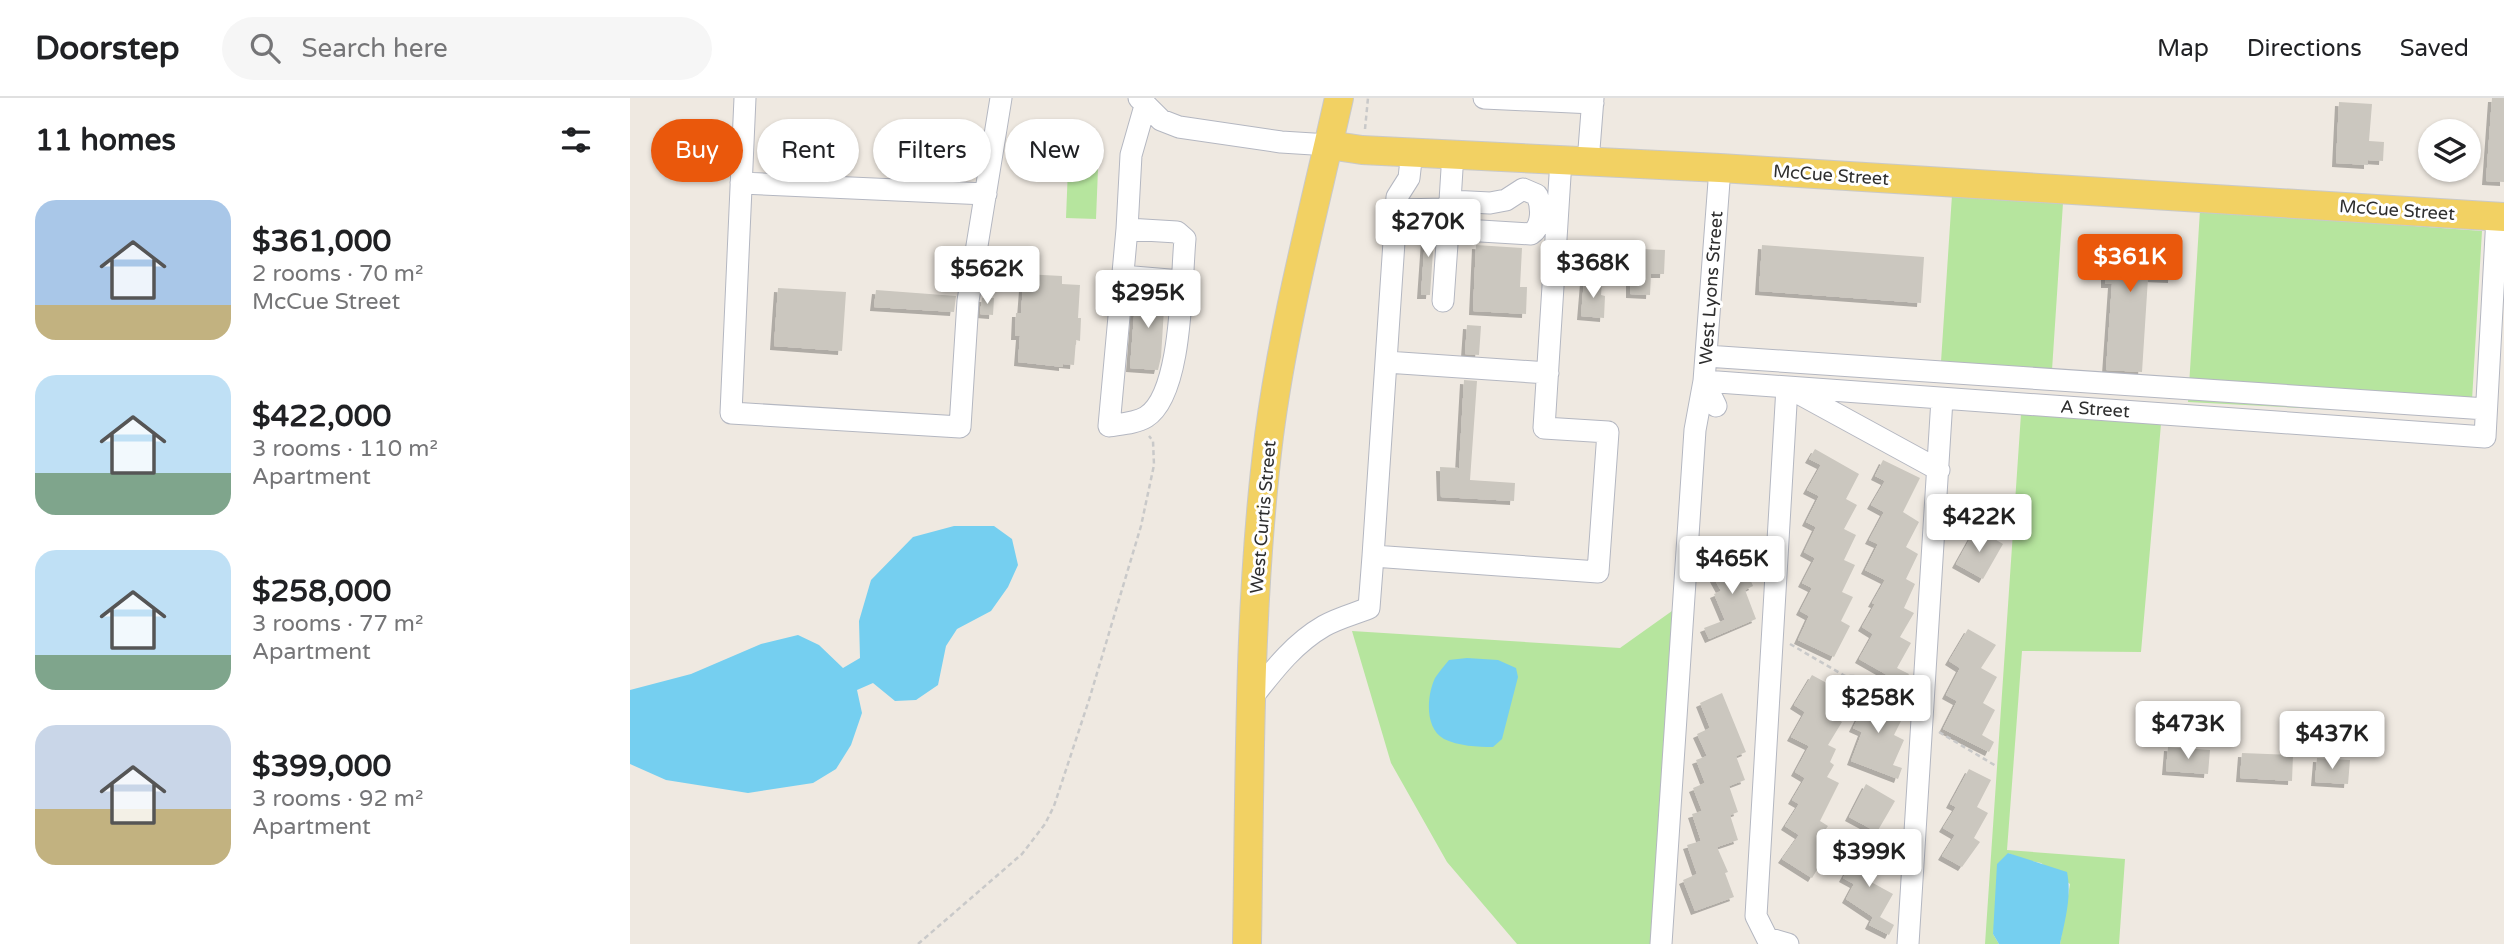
<!DOCTYPE html>
<meta charset="utf-8">
<style>
body{margin:0;font-family:"Varela Round",sans-serif;background:#f6f6f6;color:#202124;height:100vh;display:flex;flex-direction:column;font-size:26px;white-space:nowrap}
*{box-sizing:border-box;margin:0}
p{font-size:23px;color:#757577}
.icon{flex:none;width:38px;height:38px;fill:none;stroke:currentColor;stroke-width:2;stroke-linecap:round;stroke-linejoin:round}
.map{position:relative;flex:1;overflow:hidden}
.drawer{display:flex;flex-direction:column;background:#fff;width:630px}
.drawer>*{flex:none}
.hud{position:absolute;left:21px;top:21px;width:665px;height:63px;display:flex;gap:14px}
.fabs{position:absolute;left:1788px;top:21px;display:grid;gap:14px}
.fabs a{display:grid;place-items:center;width:63px;height:63px;border-radius:50%;background:#fff;box-shadow:0 2px 5px #0004;font-size:35px}
.price{position:absolute;translate:-50% -60px;padding:0 16px;border-radius:7px;background:#fff;color:#222;font-size:23px;line-height:46px;filter:drop-shadow(0 2px 4px #0008)}
.price::after{content:'';position:absolute;left:50%;top:42px;width:21px;height:16px;margin-left:-10px;background:inherit;clip-path:polygon(0 0,100% 0,50% 100%)}
.price.active{background:#ea580c;color:#fff}
ul{padding:0;list-style:none}
li{display:flex;align-items:center;gap:21px;height:175px;padding:0 35px}
li span{display:grid;place-items:center;flex:none;width:196px;height:140px;border-radius:21px;color:#555}
li>.icon{margin-inline-start:auto}
span .icon{width:84px;height:84px;fill:#fffc;stroke-width:1}
li b{font-size:30px}
h2{display:flex;justify-content:space-between;align-items:center;height:84px;padding:0 35px;font-size:30px}
.tag{padding:0 24px;border-radius:32px;background:#fff;box-shadow:0 2px 5px #0004;font-size:24px;line-height:63px}
.tag.active{background:#ea580c;color:#fff}
header{display:flex;align-items:center;gap:42px;box-sizing:border-box;height:98px;padding:0 35px;background:#fff;border-bottom:2px solid #e0e0e0}
header strong{font-size:33px}
nav{display:flex;gap:38px;margin-inline-start:auto;font-size:24px}
.search{width:490px;height:63px;background:#f6f6f6;display:flex;align-items:center;gap:18px;box-sizing:border-box;padding:0 24px;border-radius:38px;color:#757577;font-size:26px}
main{display:flex;flex:1;min-height:0}
.map>svg:first-child{display:block}
.green{fill:#b6e59e}
.water{fill:#75cff0}
.building{fill:#cbc7bf;filter:url(#shadow)}
.lines{fill:none;stroke-linecap:round;stroke-linejoin:round}
.minor-casing{stroke:#b4b7c1;stroke-width:23}
.major-casing{stroke:#c9c9c9;stroke-width:30}
.path{stroke:#c9c9c9;stroke-width:2.5;stroke-dasharray:5 3.5;stroke-linecap:butt}
.minor{stroke:#fff;stroke-width:21}
.major{stroke:#f2d163;stroke-width:28}
.labels{text-anchor:middle;dominant-baseline:central;stroke-width:6;stroke-linejoin:round;paint-order:stroke}
.street-label{font-size:18px;fill:#2e2e2e;stroke:#fff}
</style>
<header>
<strong>Doorstep</strong>
<div class="search"><svg class="icon" aria-label="search" viewBox="0 0 24 24"><circle cx="10" cy="10" r="6"/><path d="M15 15l6 6"/></svg>Search here</div>
<nav><a>Map</a><a>Directions</a><a>Saved</a></nav>
</header>
<main>
<section class="drawer">
<h2>11 homes<svg class="icon" aria-label="filters" viewBox="0 0 24 24"><path d="M4 7h16M4 17h16"/><circle cx="9" cy="7" r="2"/><circle cx="15" cy="17" r="2"/></svg></h2>
<ul>
<li><span style="background:linear-gradient(#a9c7e8 75%,#c2b280 0)"><svg class="icon" aria-label="home" viewBox="0 0 24 24"><path d="M3 11l9-7 9 7M6 9v11h12V9"/></svg></span><div><b>$361,000</b><p>2 rooms · 70 m²</p><p>McCue Street</p></div></li>
<li><span style="background:linear-gradient(#bfe0f5 70%,#7fa58c 0)"><svg class="icon" aria-label="home" viewBox="0 0 24 24"><path d="M3 11l9-7 9 7M6 9v11h12V9"/></svg></span><div><b>$422,000</b><p>3 rooms · 110 m²</p><p>Apartment</p></div></li>
<li><span style="background:linear-gradient(#bfe0f5 75%,#7fa58c 0)"><svg class="icon" aria-label="home" viewBox="0 0 24 24"><path d="M3 11l9-7 9 7M6 9v11h12V9"/></svg></span><div><b>$258,000</b><p>3 rooms · 77 m²</p><p>Apartment</p></div></li>
<li><span style="background:linear-gradient(#c9d6e8 60%,#c2b280 0)"><svg class="icon" aria-label="home" viewBox="0 0 24 24"><path d="M3 11l9-7 9 7M6 9v11h12V9"/></svg></span><div><b>$399,000</b><p>3 rooms · 92 m²</p><p>Apartment</p></div></li>
</ul>
</section>
<div class="map">
<svg width="1874" height="846" viewBox="0 0 1874 846">
<defs>
<filter id="shadow"><feDropShadow dx="-4" dy="4" stdDeviation="0" flood-color="#0004"/></filter>
</defs>
<rect width="100%" height="100%" fill="#efe9e1"/>
<path class="green" d="M438 70 468 71 466 121 436 120Z
M1322 97 1433 105 1422 272 1311 264Z
M1570 112 1852 133 1841 319 1558 304Z
M1391 316 1531 326 1511 554 1392 553 1377 752 1495 761 1489 846H1430L1440 786 1411 765 1395 762 1378 755 1363 836 1369 846H1355Z
M1042 513 1059 514 1037 846H887L817 764 761 665 722 533 990 550Z"/>
<path class="water" d="M324 428H364L382 441 388 467 378 489 361 513 327 531 316 548 308 587 286 602 265 603 243 585 227 592 232 615 221 647 206 671 183 685 118 695 36 682 0 666V592L61 576 131 546 168 537 189 547 213 570 230 560 229 523 241 482 283 439Z
M837 560 868 562 886 570 888 579 872 641 863 649C848 649 828 648 814 641 794 630 797 597 805 580 809 574 814 568 819 562Z
M1378 755 1437 774C1442 798 1435 822 1430 846H1369L1363 836 1367 766Z"/>
<path class="building" d="M1862 0H1874V84L1856 83Z
M1709 4 1742 6 1739 43 1754 44 1753 63 1738 62V67L1706 65Z
M805 124 800 197H791L796 125Z
M1481 141 1544 144 1542 181 1518 180 1512 274 1476 272 1482 186H1475V175L1456 174 1458 150 1480 151Z
M846 147 892 150 890 189H897L896 216 843 213Z
M1132 147 1294 159 1291 205 1129 193Z
M1010 151 1035 152 1034 176H1021L1020 197 1000 196V178L1008 179Z
M394 176 432 178V186L450 187 448 220H451L450 243 446 242 444 267 433 266V269L388 264 390 238H385L386 215H391Z
M954 182 972 184 971 197 975 198 974 220 951 218Z
M148 190 216 194 212 253 144 248Z
M246 192 326 198 324 214 244 209Z
M506 192 535 195 531 259 528 272 500 270Z
M352 200H364L363 217 350 216Z
M837 227 851 228 849 257 835 256Z
M834 282 847 283 840 382 885 385 884 403 811 399 810 369 829 370Z
M1185 351 1229 376 1216 401 1227 407 1214 431 1226 437 1214 462 1225 467 1212 494 1223 499 1211 523 1220 528 1204 559 1168 542 1179 518 1170 513 1182 490 1172 485 1185 460 1174 454 1186 429 1176 424 1189 398 1177 392 1191 367 1179 361Z
M1253 362 1290 380 1273 414 1289 424 1276 449 1288 456 1276 481 1285 486 1274 510 1284 515 1270 539 1281 545 1267 570 1279 576 1273 586 1229 561 1243 536 1232 529 1245 506 1242 505 1255 482 1235 472 1248 446 1239 442 1254 414 1241 407 1255 383 1245 378Z
M1346 430 1373 446 1353 481 1326 466Z
M1110 457 1123 488 1115 492 1126 521 1079 541 1074 530 1095 522 1084 496 1091 493 1079 471Z
M1338 531 1366 547 1351 570 1367 579 1353 605 1365 612 1352 637 1364 644 1359 654 1313 631 1327 603 1316 597 1330 570 1319 563Z
M1182 577 1215 595 1203 618 1212 624 1198 647 1206 651 1200 664 1204 667 1197 679 1209 685 1190 723 1198 728 1191 738 1203 746 1182 780 1152 761 1169 737 1155 728 1169 706 1162 702 1175 680 1165 674 1179 648 1161 639 1175 614 1164 607Z
M1230 591 1276 613 1264 637 1274 642 1263 667 1272 670 1268 681 1221 663 1232 634 1223 630 1235 606 1225 601Z
M1092 595 1116 654 1106 658 1115 682 1099 688 1108 714 1100 717 1108 742 1087 749 1098 774 1095 775 1104 799 1065 813 1053 782 1067 776 1057 747 1071 743 1062 716 1072 713 1063 690 1075 685 1066 662 1077 658 1067 636 1080 630 1070 605Z
M1538 649 1580 652 1578 676 1536 673Z
M1612 655 1663 657 1662 683 1610 680Z
M1687 660 1720 662 1718 686 1685 684Z
M1339 671 1361 682 1347 709 1358 715 1344 740 1350 744 1332 769 1312 758 1325 737 1313 730 1326 709 1320 706Z
M1236 686 1265 703 1247 734 1219 719Z
M1231 748 1254 762 1241 784 1263 796 1250 819 1264 827 1259 837 1239 827 1243 819 1216 801 1224 786 1213 780Z"/>
<g class="lines">
<defs>
<path id="minor" d="M115 0 101 315 330 329 338 203 371 0
M509 0 531 22 549 29 651 44 699 47
M854 0 963 5
M958 64 963 0
M111 85 356 96
M766 112 815 111 820 103 823 55
M497 131 547 134 555 141C551 182 553 296 516 319 506 325 491 326 479 328L497 131 501 57 515 8
M492 178 551 183
M813 203 820 103 860 105 876 102 893 91 907 97C912 109 913 128 901 136L818 131
M1076 258 1856 311
M756 264 918 275
M1086 308 1074 283 1090 70
M743 458 767 99 779 80 782 53
M621 601C643 573 663 546 694 528 708 520 724 516 739 510L743 458 968 474 978 334 914 330 931 62
M1031 846 1065 332 1074 283 1855 339 1867 119
M1158 846 1137 840 1126 818 1157 289 1309 372
M1278 846 1312 301"/>
<path id="major" d="M699 47 732 52 1090 70 1874 119
M617 846C620 677 618 506 639 338 654 223 684 112 709 0"/>
</defs>
<use href="#minor" class="minor-casing"/>
<use href="#major" class="major-casing"/>
<path class="path" d="M735 31 738 0
M1160 546 1215 578H1226L1277 608
M1309 634 1366 668
M288 846 392 756 415 726 424 708 459 602 511 428 524 367 523 343 519 338"/>
<use href="#minor" class="minor"/>
<use href="#major" class="major"/>
</g>
<g class="labels">
<g class="street-label">
<text transform="translate(1201 77) rotate(4)">McCue Street</text>
<text transform="translate(1767 112) rotate(4)">McCue Street</text>
<text transform="translate(1081 190) rotate(-86)">West Lyons Street</text>
<text transform="translate(1465 311) rotate(4)">A Street</text>
<text transform="translate(633 419) rotate(-85)">West Curtis Street</text>
</g>
</g>
</svg>
<div class="fabs">
<a><svg class="icon" aria-label="layers" viewBox="0 0 24 24"><path d="M12 4l9 5-9 5-9-5zM3 14l9 5 9-5"/></svg></a>
</div>
<b class="price" style="left:798px;top:161px">$270K</b>
<b class="price active" style="left:1500px;top:196px">$361K</b>
<b class="price" style="left:963px;top:202px">$368K</b>
<b class="price" style="left:357px;top:208px">$562K</b>
<b class="price" style="left:518px;top:232px">$295K</b>
<b class="price" style="left:1349px;top:456px">$422K</b>
<b class="price" style="left:1102px;top:498px">$465K</b>
<b class="price" style="left:1248px;top:637px">$258K</b>
<b class="price" style="left:1558px;top:663px">$473K</b>
<b class="price" style="left:1702px;top:673px">$437K</b>
<b class="price" style="left:1239px;top:791px">$399K</b>
<div class="hud">
<a class="tag active">Buy</a>
<a class="tag">Rent</a>
<a class="tag">Filters</a>
<a class="tag">New</a>
</div>
</div>
</main>
